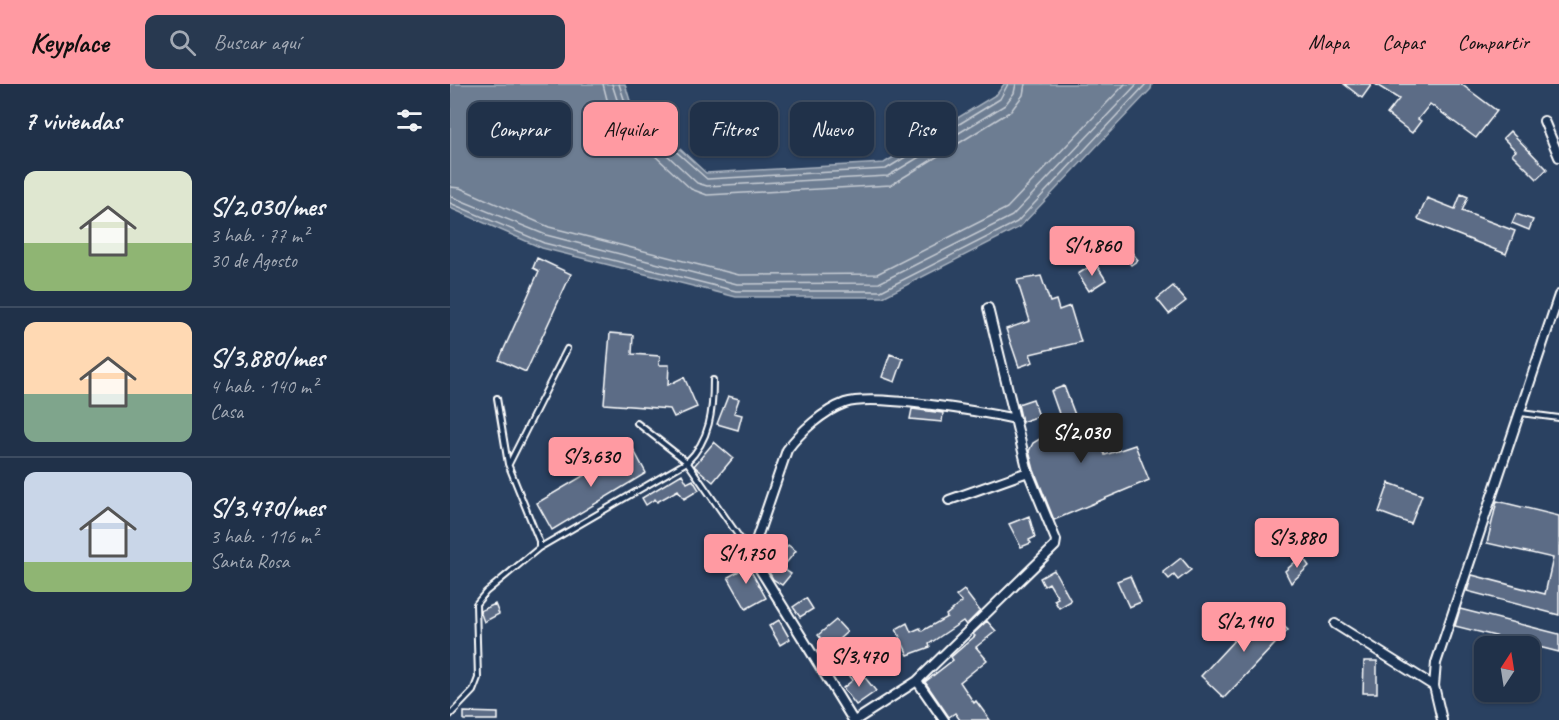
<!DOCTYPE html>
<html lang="es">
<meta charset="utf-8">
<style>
body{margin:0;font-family:Caveat,sans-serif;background:#283950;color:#f1f3f6;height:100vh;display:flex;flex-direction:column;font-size:22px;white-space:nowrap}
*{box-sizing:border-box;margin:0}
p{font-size:20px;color:#a2a9b4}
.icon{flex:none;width:33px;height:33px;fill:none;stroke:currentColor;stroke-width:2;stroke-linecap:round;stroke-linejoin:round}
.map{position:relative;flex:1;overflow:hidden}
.drawer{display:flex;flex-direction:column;background:#203149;width:450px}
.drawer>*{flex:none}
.top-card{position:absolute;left:18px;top:18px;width:570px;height:54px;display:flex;gap:12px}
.needle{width:39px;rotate:12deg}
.fabs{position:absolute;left:1024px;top:552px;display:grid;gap:12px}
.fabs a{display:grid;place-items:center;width:66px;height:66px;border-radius:12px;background:#203149;box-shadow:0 2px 4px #0004,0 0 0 2px #3d4c61;font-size:30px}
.price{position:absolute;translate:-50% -51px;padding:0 14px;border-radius:6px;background:#ff9aa2;color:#111;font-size:20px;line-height:39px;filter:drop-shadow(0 2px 3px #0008)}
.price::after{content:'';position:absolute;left:50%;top:36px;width:18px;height:14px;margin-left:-9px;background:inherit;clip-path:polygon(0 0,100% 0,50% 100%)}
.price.on{background:#222;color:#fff}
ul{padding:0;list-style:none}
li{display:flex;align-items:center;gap:18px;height:150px;padding:0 24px}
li+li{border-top:2px solid #3d4c61}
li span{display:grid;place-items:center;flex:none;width:168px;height:120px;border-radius:12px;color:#555}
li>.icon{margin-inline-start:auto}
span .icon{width:72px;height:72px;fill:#fffc;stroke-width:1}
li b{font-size:26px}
h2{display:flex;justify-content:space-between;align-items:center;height:72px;padding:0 24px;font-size:26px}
.tag{padding:0 21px;border-radius:12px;background:#203149;box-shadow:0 2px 4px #0004,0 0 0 2px #3d4c61;font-size:21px;line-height:54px}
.tag.on{background:#ff9aa2;color:#111}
header{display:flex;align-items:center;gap:36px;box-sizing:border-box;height:84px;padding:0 30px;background:#ff9aa2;color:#111}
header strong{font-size:28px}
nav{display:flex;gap:33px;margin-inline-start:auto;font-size:21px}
.search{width:420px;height:54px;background:#283950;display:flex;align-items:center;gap:15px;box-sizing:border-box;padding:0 21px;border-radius:12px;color:#a2a9b4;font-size:22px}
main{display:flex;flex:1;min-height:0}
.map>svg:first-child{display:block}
.water{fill:#6d7d92;stroke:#a7b1be;stroke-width:1.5}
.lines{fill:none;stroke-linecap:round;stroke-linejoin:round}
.shore{stroke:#c5cbd3;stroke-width:1.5}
.building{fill:#5b6c86;stroke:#fff;stroke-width:1.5}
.service-casing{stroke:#fff;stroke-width:8}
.minor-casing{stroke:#fff;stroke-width:12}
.service{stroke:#1d3557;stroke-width:4}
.minor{stroke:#1d3557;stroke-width:8}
</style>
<header>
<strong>Keyplace</strong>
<div class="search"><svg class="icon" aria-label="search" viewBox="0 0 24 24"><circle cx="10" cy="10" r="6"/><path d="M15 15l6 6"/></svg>Buscar aquí</div>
<nav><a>Mapa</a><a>Capas</a><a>Compartir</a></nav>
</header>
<main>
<section class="drawer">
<h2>7 viviendas<svg class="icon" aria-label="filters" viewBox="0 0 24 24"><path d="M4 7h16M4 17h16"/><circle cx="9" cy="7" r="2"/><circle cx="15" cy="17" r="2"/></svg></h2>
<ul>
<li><span style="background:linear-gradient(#dfe7d0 60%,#8fb573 0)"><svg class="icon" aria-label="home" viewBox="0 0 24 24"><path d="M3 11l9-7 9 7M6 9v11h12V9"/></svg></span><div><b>S/2,030/mes</b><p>3 hab. · 77 m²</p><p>30 de Agosto</p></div></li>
<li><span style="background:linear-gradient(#ffd9b3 60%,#7fa58c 0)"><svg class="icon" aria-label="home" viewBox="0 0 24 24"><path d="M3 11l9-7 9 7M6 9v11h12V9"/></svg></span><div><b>S/3,880/mes</b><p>4 hab. · 140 m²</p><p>Casa</p></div></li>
<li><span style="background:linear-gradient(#c9d6e8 75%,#8fb573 0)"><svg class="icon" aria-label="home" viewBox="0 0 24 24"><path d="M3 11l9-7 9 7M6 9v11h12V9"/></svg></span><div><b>S/3,470/mes</b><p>3 hab. · 116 m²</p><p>Santa Rosa</p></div></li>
</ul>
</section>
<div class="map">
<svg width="1109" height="636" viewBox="0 0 1109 636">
<rect width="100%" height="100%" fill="#2a4161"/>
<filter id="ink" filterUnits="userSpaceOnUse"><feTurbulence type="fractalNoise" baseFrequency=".0167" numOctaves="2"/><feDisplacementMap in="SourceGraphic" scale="12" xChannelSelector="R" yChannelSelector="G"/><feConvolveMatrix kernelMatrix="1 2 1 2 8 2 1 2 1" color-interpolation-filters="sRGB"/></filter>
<g filter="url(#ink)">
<path class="water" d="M0 0H175L181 20 256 89 434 79 547 10 554 0H702L701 5 570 143 433 213H286L92 164 0 124Z"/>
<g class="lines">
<path class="shore" d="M153 0 160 27 166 36 241 105 257 111 441 101 561 27 573 11 575 0
M162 0 171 28 247 99 257 102 438 92 555 21 564 9 566 0
M169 0 177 24 257 95 436 85 550 15 558 0
M0 103 10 104 99 143 289 191 427 190 557 124 675 0
M0 112 96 151 287 200 429 199 562 132 687 0
M0 119 94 159 286 207H431L567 138 696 0"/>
</g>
<path class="building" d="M894 0H922L912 14Z
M925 0H1011L1047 27 1026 54 980 20 968 35 971 37 962 49 937 30 949 15Z
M1060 47 1097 85 1087 95 1062 70 1066 67 1053 54Z
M1011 110 1018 113 1012 127 1065 147 1056 170 968 135 977 114 1005 125Z
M1066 130 1083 136 1079 146 1062 139Z
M672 155 688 176 681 181 665 160Z
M87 174 121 190 76 288 49 276 89 187 83 184Z
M645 179 656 196 639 207 628 190Z
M591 192 600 218 606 216 609 226 620 222 631 258 580 270 583 278 569 283 556 245 580 237 567 196Z
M723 202 736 217 719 230 707 215Z
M160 249 183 251 182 270 210 272 209 281H219L218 301 234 293 247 323 224 333 220 325 154 320Z
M440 270 453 275 445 298 432 293Z
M614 302 627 336 641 332 655 371 685 361 699 396 604 436 584 386 579 367 583 359 613 341 601 307Z
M278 312 289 315 284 329 292 331 288 346 267 340Z
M583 315 589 332 572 338 568 320Z
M462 325 493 329 492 338 460 335Z
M264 358 283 374 263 398 244 382Z
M182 363 196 389 102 446 87 419Z
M232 390 237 399 243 396 249 406 234 415 228 406 207 418 205 415 196 421 192 414Z
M939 399 972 411 961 440 929 428Z
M1047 417 1109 432V531L1017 507 1022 491 1095 510 1103 474 1037 459Z
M579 432 585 453 579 456 581 459 571 463 559 440Z
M338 461 346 467 332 484 341 490 332 501 323 495 318 486Z
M292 471 316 514 296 525 278 493 291 486 284 475Z
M852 472 859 482 841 499 835 487Z
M731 474 741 486 728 496 724 491 719 495 713 488Z
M604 486 621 517 609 524 604 516 608 514 599 499 594 502 590 494Z
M680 492 691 518 679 523 667 497Z
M514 506 530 527 516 541 513 537 479 560 480 563 458 571 446 545 457 539 461 548 470 544 472 547 497 533 496 531 512 518 506 512Z
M356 514 363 525 350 533 343 523Z
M45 520 49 530 34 538 30 527Z
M814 524 838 546 774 614 751 592Z
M1010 525 1109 550V568L1005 542Z
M329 536 340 555 330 561 319 542Z
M386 536 397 548 379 564 368 551Z
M537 537 546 547 526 563 537 576 510 598 524 619 526 617 540 636H510L505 629 499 633 475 598 503 576 501 573 525 552 523 550Z
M914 577H927V609H913Z
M408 585 426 607 406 621 393 604 403 596 399 591Z
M14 628 48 629V636H14Z"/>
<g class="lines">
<defs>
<path id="service" d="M1071 329 1109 334
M187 339 237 378 301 470
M59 380 117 265
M89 464 237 378C260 356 263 327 263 296
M0 631 23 607 28 594 26 520 36 508 89 464V457L58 380 47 314"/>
<path id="minor" d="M1094 37 1109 73
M499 416 578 388
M885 540 984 602
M467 597 494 636
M403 636 301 471 337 366C350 348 373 327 395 319 424 309 532 328 566 335
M406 636 467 597 605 462 606 456 578 388 538 224
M992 636 984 602 986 579 1109 211"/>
</defs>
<use href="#service" class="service-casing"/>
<use href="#minor" class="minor-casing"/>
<use href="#service" class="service"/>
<use href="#minor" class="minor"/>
</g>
</g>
</svg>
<div class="fabs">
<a><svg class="needle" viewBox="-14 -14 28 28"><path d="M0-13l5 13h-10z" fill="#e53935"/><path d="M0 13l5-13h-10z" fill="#a2a9b4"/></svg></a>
</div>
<b class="price" style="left:642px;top:193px">S/1,860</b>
<b class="price on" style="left:631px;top:380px">S/2,030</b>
<b class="price" style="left:141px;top:404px">S/3,630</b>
<b class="price" style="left:847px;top:485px">S/3,880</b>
<b class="price" style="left:296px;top:501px">S/1,750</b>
<b class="price" style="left:794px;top:569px">S/2,140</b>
<b class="price" style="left:409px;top:604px">S/3,470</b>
<div class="top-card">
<a class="tag">Comprar</a>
<a class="tag on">Alquilar</a>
<a class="tag">Filtros</a>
<a class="tag">Nuevo</a>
<a class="tag">Piso</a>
</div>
</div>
</main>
